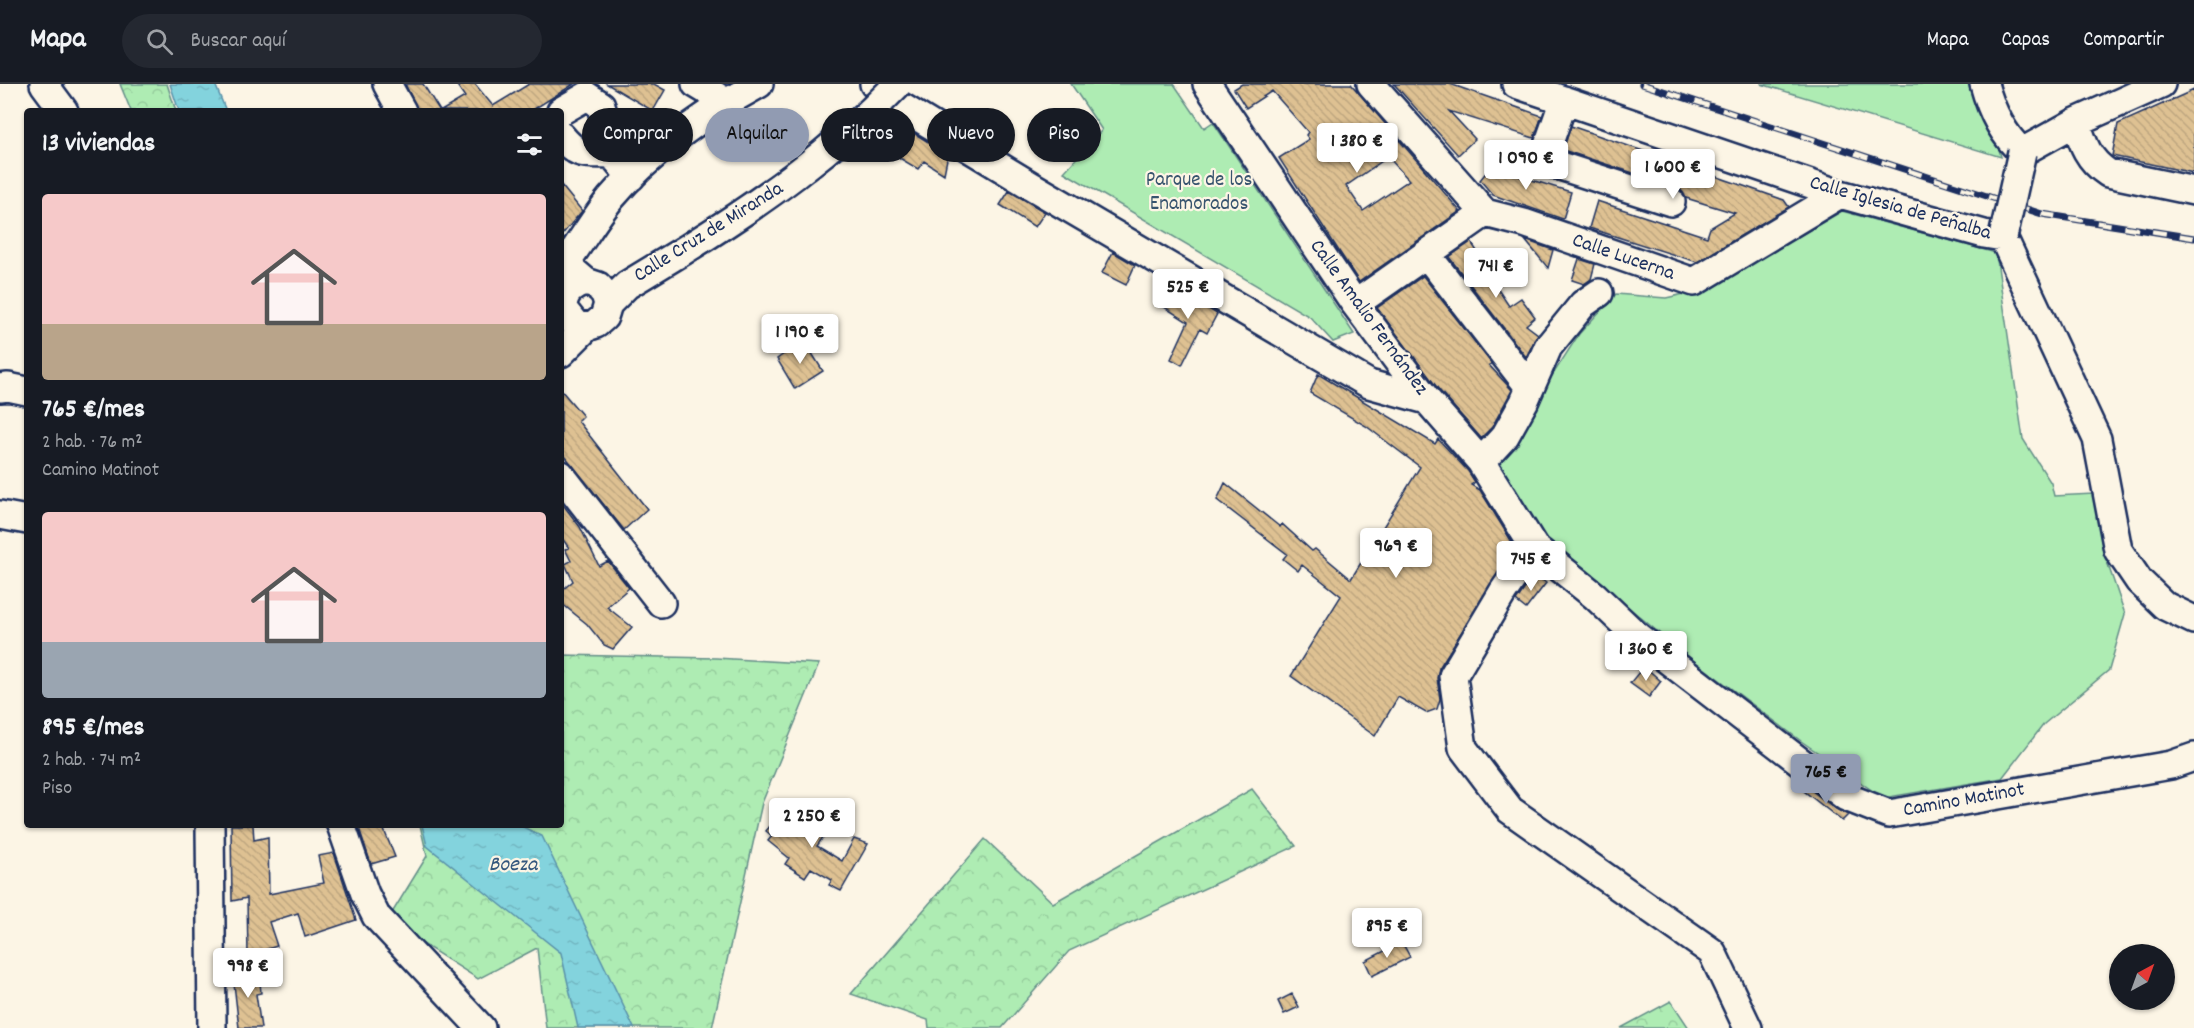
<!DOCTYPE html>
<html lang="es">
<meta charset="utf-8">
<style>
body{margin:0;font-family:Dekko,sans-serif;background:#242831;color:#f1f3f6;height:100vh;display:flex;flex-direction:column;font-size:22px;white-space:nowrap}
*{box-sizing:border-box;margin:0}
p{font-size:20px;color:#9ea1a6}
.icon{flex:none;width:33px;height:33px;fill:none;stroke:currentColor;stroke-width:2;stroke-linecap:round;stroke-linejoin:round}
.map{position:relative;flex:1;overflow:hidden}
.side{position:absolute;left:24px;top:24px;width:540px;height:720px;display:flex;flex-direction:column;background:#171b24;border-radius:6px;box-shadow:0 2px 4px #0004}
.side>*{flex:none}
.banner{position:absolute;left:582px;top:24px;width:570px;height:54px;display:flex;gap:12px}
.needle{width:39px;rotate:41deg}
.fabs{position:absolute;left:2109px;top:860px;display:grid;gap:12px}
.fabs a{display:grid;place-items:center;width:66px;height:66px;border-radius:50%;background:#171b24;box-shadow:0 2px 4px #0004;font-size:30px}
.price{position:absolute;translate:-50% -51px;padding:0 14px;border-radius:6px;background:#fff;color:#222;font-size:20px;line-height:39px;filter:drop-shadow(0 2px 3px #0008)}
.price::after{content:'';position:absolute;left:50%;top:36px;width:18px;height:14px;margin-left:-9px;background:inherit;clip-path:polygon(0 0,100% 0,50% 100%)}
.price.selected{background:#919bb2;color:#111}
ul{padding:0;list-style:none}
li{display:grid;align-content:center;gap:12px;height:318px;padding:0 18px}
li span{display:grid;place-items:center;height:186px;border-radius:6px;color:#555}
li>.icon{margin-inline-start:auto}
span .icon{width:108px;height:108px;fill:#fffc;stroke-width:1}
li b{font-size:26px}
h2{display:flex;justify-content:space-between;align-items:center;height:72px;padding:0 18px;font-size:26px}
.tag{padding:0 21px;border-radius:27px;background:#171b24;box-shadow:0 2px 4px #0004;font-size:21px;line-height:54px}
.tag.selected{background:#919bb2;color:#111}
header{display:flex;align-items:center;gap:36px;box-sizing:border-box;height:84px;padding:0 30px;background:#171b24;border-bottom:2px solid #363941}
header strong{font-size:28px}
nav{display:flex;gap:33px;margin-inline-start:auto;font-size:21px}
.search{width:420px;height:54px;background:#242831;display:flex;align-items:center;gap:15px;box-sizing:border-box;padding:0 21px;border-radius:33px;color:#9ea1a6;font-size:22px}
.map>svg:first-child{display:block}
.green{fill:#aeecb3;stroke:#648e88;stroke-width:1.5}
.forest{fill:url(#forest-crowns);stroke:#648e88;stroke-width:1.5}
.water{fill:url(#water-ripples);stroke:#5991aa;stroke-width:1.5}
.building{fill:url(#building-back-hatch);stroke:#1b2f5e;stroke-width:1.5;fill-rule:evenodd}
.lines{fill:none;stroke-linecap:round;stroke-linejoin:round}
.minor-casing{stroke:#1b2f5e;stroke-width:32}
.minor{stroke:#fcf5e5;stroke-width:27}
.rail-casing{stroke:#1b2f5e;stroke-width:7}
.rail{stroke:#fcf5e5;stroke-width:4.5;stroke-dasharray:14;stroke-linecap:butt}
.minor-bridge-casing{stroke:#1b2f5e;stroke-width:32;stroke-linecap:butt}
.minor-bridge{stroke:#fcf5e5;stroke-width:27}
.labels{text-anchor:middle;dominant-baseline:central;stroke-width:4.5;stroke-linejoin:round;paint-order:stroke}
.park-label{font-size:21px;fill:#38556f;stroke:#fcf5e5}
.street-label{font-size:21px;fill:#1b2f5e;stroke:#fcf5e5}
.water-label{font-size:22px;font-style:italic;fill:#35587e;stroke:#fcf5e5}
</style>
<header>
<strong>Mapa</strong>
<div class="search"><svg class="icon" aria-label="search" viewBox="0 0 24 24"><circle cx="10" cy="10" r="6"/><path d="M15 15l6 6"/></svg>Buscar aquí</div>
<nav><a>Mapa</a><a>Capas</a><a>Compartir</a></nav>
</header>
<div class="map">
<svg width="2194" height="944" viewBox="0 0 2194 944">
<defs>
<pattern id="forest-crowns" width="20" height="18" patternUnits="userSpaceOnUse" patternTransform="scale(1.5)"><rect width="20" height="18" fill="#aeecb3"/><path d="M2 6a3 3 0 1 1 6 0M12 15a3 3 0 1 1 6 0" fill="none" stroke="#95cb9c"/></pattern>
<pattern id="water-ripples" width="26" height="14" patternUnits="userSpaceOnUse" patternTransform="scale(1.5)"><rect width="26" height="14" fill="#83d3dd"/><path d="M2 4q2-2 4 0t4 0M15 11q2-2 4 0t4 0" fill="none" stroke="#71b5c0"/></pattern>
<pattern id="building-back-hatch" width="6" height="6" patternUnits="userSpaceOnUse" patternTransform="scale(1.5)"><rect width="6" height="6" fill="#dec192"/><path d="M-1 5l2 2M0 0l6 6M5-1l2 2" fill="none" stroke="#bea680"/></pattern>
</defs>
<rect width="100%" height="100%" fill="#fcf5e5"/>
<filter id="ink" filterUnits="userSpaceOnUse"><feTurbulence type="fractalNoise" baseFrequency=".0167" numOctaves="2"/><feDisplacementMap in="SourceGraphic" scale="12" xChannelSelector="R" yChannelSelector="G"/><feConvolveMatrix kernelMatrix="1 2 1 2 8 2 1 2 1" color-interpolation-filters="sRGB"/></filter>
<g filter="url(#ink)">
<path class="green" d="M1071 0H1174L1204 44 1213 38 1354 250 1333 258 1310 233 1064 88 1102 46Z
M1761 0H1977L1993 40 2001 73Z
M1842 127 1996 169 2023 355 2051 399 2054 412 2094 410 2104 469 2125 530 2109 586 2044 640 2002 694 1883 714 1801 657 1676 563 1590 491 1543 460 1497 377 1579 250 1616 210 1666 214 1711 204Z"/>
<path class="forest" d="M120 0H167L176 27H131Z
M561 571 716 574 819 580 762 719 712 944H546L537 864 478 895 387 837 427 772 420 741H561Z
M1252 705 1296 762 1069 867 1002 944H929L928 936 851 910 985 755 1053 819Z
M1671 917 1689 944H1621Z"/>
<path class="water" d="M170 0H215L226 27H179Z
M422 741H519L542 752 634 944H578L561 869 427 762Z"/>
<path class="building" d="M405 0H423L440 27H418Z
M456 0H475L493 22 529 0H574L531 27H441L465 13Z
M607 0H654L665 6 653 27Z
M1242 0H1351L1460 127 1359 198 1279 74 1309 55 1306 51 1308 48 1272 7 1246 24 1234 5ZM1388 73 1409 96 1363 127 1346 102Z
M1394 0H1450L1542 32 1534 54 1449 27 1475 55 1458 71Z
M2194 6V89L2112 72 2118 40Z
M1571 42 1784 116 1789 123 1697 178 1589 144 1597 117 1707 153 1710 144 1735 129 1686 114 1676 103 1563 66Z
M912 48 948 70 944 90 924 77 918 85 886 66 898 53 906 58Z
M1497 75 1509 89 1571 108 1563 135 1493 111 1480 96Z
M561 101 582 127 561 152Z
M1009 107 1045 128 1035 143 1000 121Z
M1525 156 1553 166 1548 184Z
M1471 158 1484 178 1481 180 1509 222 1521 214 1535 233 1526 241 1538 250 1526 273 1449 173Z
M1113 168 1135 181 1126 201 1102 189Z
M1579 175 1595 180 1591 195 1584 200 1572 196Z
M1423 192 1492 280 1489 281 1512 306 1492 343 1481 354 1439 306 1377 224Z
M1169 201 1217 230 1207 249 1200 245 1182 281 1171 275 1188 238 1161 221Z
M805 258 823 287 795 305 777 275 795 262 796 264Z
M1318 290 1435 360 1438 355 1468 387 1475 398 1471 401 1480 406 1515 463 1439 584 1437 594 1440 615 1437 625 1426 629 1398 613 1375 652 1291 592 1341 512 1302 481 1298 487 1283 475 1287 470 1217 416 1225 399 1280 443 1282 440 1312 467 1315 465 1351 495 1420 383 1366 342 1310 309Z
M561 306 583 332 578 337 647 425 624 446 561 367Z
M561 418 580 443 599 482 608 477 629 504 607 523 632 543 613 565 604 561 587 540 561 519V507L573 497 565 480 571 477 565 465 569 464 561 453Z
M1535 490 1546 499 1526 525 1516 517Z
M1644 582 1661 597 1649 613 1630 599Z
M1807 703 1836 725 1848 731 1842 737 1804 707Z
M785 724 807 744 814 733 830 743 817 762 842 777 854 755 868 760 841 807 829 801 832 796 811 784 805 793 785 780 789 774 768 757 772 752 766 747Z
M231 741H253L254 756 268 753 269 810 324 799 318 772 334 769 356 836 305 853 298 829 269 838 277 862 248 871 247 814 232 817Z
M358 741H382L395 773 371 780Z
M1402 858 1410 873 1372 892 1365 877Z
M259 887 261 909 256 910 261 944H239L233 891Z
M1292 910 1299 923 1284 930 1278 917Z"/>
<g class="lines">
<defs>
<path id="minor" d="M44 0 64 27
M387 0 402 27
M696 0 726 18
M874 0 900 22 1030 101 1369 300 1427 316
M1207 0 1355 220 1427 316 1481 378 1534 463 1595 512 1638 553 1846 713 1889 730 2171 681 2194 673
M1371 0 1485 129 1524 139 1694 198 1840 110
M1516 0 1840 110 1984 150 2003 153 2097 355 2118 466 2139 497 2165 522 2194 536
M1984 0C1991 26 2002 50 2022 68L2076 38 2161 0
M1564 16 1545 70 1554 80 1671 118
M561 27 587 12 601 21 612 70 631 93
M2076 38C2083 60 2088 76 2108 89L2194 107
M561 52C579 74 586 69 612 70
M1427 171 1530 304
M565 180 586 198 598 202 605 210 608 220 604 233 596 240 587 243 575 240 563 225C563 209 571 202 586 198
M561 185C579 162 593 136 611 114 652 66 704 30 759 0
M608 220 627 201 683 167
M1355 220 1485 129
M561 269 587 243
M0 304 8 303 27 307
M1481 378 1505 352 1524 318 1548 263 1583 220 1599 209
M561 391 661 519
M0 431 27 436
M1534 463 1503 508 1453 592 1463 664 1510 726 1712 868 1748 944
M210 741 212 944
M341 741 365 810 376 832 481 944"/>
</defs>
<use href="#minor" class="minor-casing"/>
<use href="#minor" class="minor"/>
<defs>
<path id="rail" d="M1642 0 2042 130 2194 154"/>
</defs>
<use href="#rail" class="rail-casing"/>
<use href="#rail" class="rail"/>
<defs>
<path id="minor-bridge" d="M2003 153 2022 68
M683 167C762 118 833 68 898 0"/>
</defs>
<use href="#minor-bridge" class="minor-bridge-casing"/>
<use href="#minor-bridge" class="minor-bridge"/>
</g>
</g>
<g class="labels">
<g class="park-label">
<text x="1199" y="97">Parque de los<tspan x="1199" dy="24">Enamorados</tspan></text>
</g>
<g class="street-label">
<text transform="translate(1900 125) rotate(16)">Calle Iglesia de Peñalba</text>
<text transform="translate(709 149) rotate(-32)">Calle Cruz de Miranda</text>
<text transform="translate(1623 174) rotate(19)">Calle Lucerna</text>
<text transform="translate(1368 234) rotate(54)">Calle Amalio Fernández</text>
<text transform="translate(1964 717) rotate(-10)">Camino Matinot</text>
</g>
<g class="water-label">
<text x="513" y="781">Boeza</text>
</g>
</g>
</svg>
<div class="fabs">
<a><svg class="needle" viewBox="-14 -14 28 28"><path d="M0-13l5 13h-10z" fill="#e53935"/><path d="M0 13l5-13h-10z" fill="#9ea1a6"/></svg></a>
</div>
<b class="price" style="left:1357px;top:90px">1 380 €</b>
<b class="price" style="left:1526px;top:107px">1 090 €</b>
<b class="price" style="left:1673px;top:116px">1 600 €</b>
<b class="price" style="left:1496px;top:215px">741 €</b>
<b class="price" style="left:1188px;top:236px">525 €</b>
<b class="price" style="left:800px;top:281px">1 190 €</b>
<b class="price" style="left:1396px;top:495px">969 €</b>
<b class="price" style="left:1531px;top:508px">745 €</b>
<b class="price" style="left:1646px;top:598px">1 360 €</b>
<b class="price selected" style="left:1826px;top:721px">765 €</b>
<b class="price" style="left:812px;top:765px">2 250 €</b>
<b class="price" style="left:1387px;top:875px">895 €</b>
<b class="price" style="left:248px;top:915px">998 €</b>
<div class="banner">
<a class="tag">Comprar</a>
<a class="tag selected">Alquilar</a>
<a class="tag">Filtros</a>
<a class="tag">Nuevo</a>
<a class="tag">Piso</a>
</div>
<section class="side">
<h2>13 viviendas<svg class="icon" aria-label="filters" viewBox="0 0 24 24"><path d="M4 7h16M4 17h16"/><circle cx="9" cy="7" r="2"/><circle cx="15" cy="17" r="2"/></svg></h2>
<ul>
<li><span style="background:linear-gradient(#f6c9c9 70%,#b9a48a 0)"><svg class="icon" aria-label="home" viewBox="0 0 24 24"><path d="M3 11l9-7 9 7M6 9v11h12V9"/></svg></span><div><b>765 €/mes</b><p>2 hab. · 76 m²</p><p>Camino Matinot</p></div></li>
<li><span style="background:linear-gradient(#f6c9c9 70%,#9aa5b1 0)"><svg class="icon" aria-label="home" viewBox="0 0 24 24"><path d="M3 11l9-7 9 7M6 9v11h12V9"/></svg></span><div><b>895 €/mes</b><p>2 hab. · 74 m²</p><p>Piso</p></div></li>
</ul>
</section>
</div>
